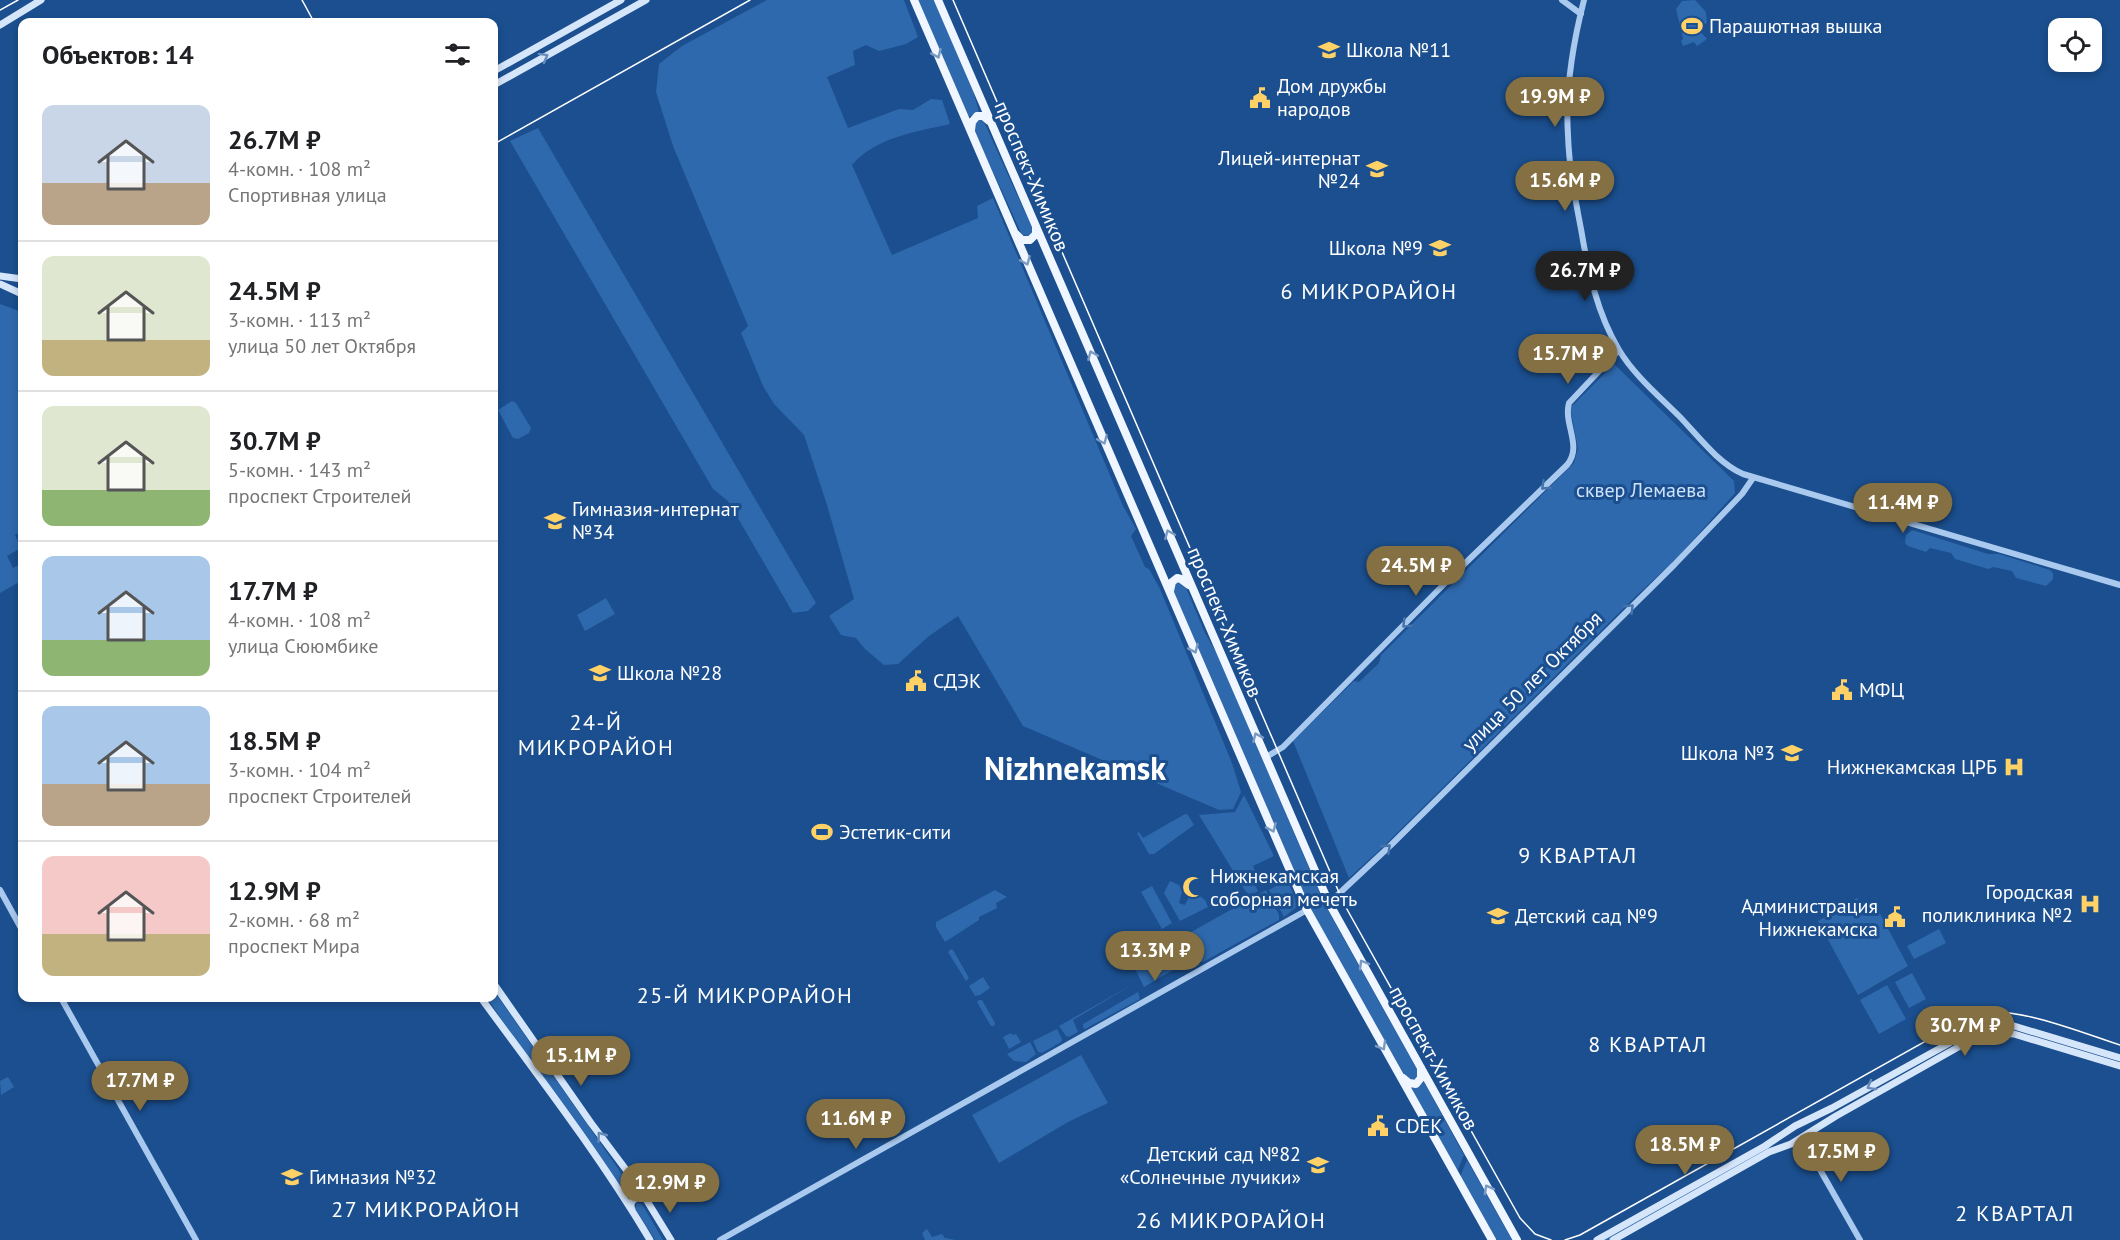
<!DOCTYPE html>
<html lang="ru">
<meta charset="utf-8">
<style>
body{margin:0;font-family:"PT Sans",sans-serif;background:#f2f2f2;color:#202124;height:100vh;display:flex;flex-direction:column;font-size:22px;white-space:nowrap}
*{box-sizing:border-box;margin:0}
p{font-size:20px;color:#757577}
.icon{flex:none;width:33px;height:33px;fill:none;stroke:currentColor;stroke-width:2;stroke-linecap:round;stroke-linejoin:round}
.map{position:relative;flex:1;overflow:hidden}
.panel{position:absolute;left:18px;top:18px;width:480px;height:984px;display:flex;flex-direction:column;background:#fff;border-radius:12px;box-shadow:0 3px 9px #0003}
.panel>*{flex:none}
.controls{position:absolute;left:2048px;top:18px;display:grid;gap:12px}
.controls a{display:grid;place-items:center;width:54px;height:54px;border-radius:12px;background:#fff;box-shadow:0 3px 9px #0003;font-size:30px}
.price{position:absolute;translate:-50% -51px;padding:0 14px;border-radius:21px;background:#847042;color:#fff;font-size:20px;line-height:39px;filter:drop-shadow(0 2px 3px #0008)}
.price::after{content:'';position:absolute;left:50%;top:36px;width:18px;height:14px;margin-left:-9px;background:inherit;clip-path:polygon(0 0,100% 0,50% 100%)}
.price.active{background:#222;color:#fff}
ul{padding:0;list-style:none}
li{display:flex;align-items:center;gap:18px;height:150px;padding:0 24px}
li+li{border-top:2px solid #e0e0e0}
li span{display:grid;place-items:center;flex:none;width:168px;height:120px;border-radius:12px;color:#555}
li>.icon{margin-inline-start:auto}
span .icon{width:72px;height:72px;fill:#fffc;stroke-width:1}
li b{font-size:26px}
h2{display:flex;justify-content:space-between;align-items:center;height:72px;padding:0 24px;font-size:26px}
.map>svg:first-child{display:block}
.green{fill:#2e69ad}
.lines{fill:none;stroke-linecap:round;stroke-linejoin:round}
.tertiary{stroke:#a9c9ee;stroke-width:6}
.secondary{stroke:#d6e6fa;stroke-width:7}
.primary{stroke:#f0f6ff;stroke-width:8}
.tram{stroke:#fff;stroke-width:1.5}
.oneway{stroke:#7b9ac1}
.oneway2{stroke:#668bba}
.oneway3{stroke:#4674ac}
.labels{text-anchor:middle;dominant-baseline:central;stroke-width:6;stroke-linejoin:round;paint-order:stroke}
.poi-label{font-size:20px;fill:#fff;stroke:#1b4f8f;text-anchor:start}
.street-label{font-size:20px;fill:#fff;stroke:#1b4f8f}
.park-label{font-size:20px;fill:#cfe3fa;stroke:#1b4f8f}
.quarter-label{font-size:22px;letter-spacing:1.5px;fill:#fff;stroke:#1b4f8f}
.town-label{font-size:32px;font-weight:bold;fill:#fff;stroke:#1b4f8f}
</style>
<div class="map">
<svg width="2120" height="1240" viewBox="0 0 2120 1240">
<rect width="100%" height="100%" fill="#1b4f8f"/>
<path class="green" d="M767 0H904L918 37 906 44 879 51 866 45 853 51 855 65 827 77 848 128 899 109 913 110 931 99 942 100 950 124C916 132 876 137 852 165L892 255 978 218 977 206 993 198 1123 506 1136 529 1131 536 1145 567 1149 569 1160 589 1232 763 1241 792 1233 809 1219 810 1023 726 958 616 929 636 898 664 884 665 865 649 856 638 841 635 829 616 854 599 827 505 804 435 774 404 763 386 741 333 748 326 673 146 656 92 659 64 682 46Z
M918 0H934L973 91 979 112 968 117Z
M1695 0 1706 12 1707 22 1700 31 1707 39 1697 46 1694 42 1683 46 1681 41 1683 39 1676 9 1682 1Z
M977 120H981L985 124 1032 228V233L1029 236 1022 235C1006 199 989 164 973 129Z
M538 128 816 603 808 611 793 613 728 501 713 489 510 141Z
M0 304 22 312V531L15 535 21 548 7 556 13 568 22 563V574L19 577 21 581 0 593Z
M1614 364 1734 481 1735 493 1678 557 1633 599 1384 846 1349 878 1293 741 1354 681 1359 682 1379 663 1381 655 1574 463 1578 448 1570 408Z
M512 401 516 403 531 428 529 433 518 439 513 438 498 410Z
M1912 530 1988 554H1999L2050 570 2053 573V579L2046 586 2016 578 2012 571 1993 567 1988 569 1955 559 1951 553 1930 548 1926 552 1908 546 1905 543 1906 535Z
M1178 581 1184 583 1205 633 1217 654 1325 905 1419 1073 1418 1078 1412 1081 1406 1078 1315 918 1173 590 1174 584Z
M606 598 615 614 585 631 577 615Z
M1244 795 1274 856 1253 866 1255 871 1249 875 1258 891 1251 895 1246 892 1199 815 1235 812Z
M1185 814 1188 815 1194 825 1154 854H1149L1137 833 1139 832 1143 838Z
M1287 879 1298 906 1284 917 1269 890Z
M1170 881 1179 885 1182 892 1179 903 1185 905 1190 895 1197 894 1205 900 1208 907 1180 921 1164 893Z
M1152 886 1172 923 1162 929 1141 892Z
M995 890 1007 897 996 903 997 908 979 917V920L945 942 936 927V922Z
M1266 890 1279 915V920L1203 962 1197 961 1184 936Z
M1857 898 1866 912 1876 906 1908 966 1858 995 1818 921Z
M1939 929 1946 943 1914 959 1907 946Z
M1180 939 1192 959 1144 987 1134 967Z
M951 949 953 950 969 978 966 981 948 952Z
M1912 973 1926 999 1909 1008 1895 982Z
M983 977 990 988 980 995 975 996 969 986Z
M1135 983 1073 1020 1078 1032 1069 1037 1066 1036 1059 1026Z
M1887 985 1906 1019 1879 1034 1860 1000Z
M494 991 633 1190 626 1195 575 1127 487 998H494Z
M1138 992 1140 999 1085 1029 1083 1027V1024Z
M979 1000H982L995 1023 994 1026H991L977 1002Z
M1057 1029 1062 1039 1061 1042 1042 1053 1038 1052 1033 1041Z
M1011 1033 1013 1035 1016 1034 1021 1042 1009 1049 1003 1037Z
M1030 1042 1036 1054 1026 1062 1014 1061 1007 1054Z
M1081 1055 1108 1103 1068 1122 999 1163 972 1115Z
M8 1077 14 1087 1 1095 0 1081Z
M1424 1082 1464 1155 1457 1172 1422 1110 1412 1088 1419 1086Z
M1771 1146 1772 1148 1608 1240H1604Z
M1467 1160 1512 1240H1496L1460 1177Z
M637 1203 642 1204 663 1240H655L635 1208Z
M927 1229 932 1237 942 1234 945 1238 956 1240H925L922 1233Z"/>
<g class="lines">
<path class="tertiary" d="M1562 0 1581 14
M1584 0C1573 43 1565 91 1568 135 1569 167 1575 198 1581 229 1588 271 1597 313 1619 350 1634 375 1659 396 1680 417 1699 437 1718 463 1743 474L2120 585
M1266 757 1283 747 1455 573 1567 465C1583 446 1563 424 1569 403L1619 350
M0 890 22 930
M1329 903 1391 845 1674 565 1742 494 1753 478
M61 998 196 1240
M1802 1138 1860 1240
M720 1240 1307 910"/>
<path class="secondary" d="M0 25 41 0
M494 71 621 0
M494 85 646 0
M0 276 22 279
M0 284 22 294
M494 984 591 1123 636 1183 671 1240
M481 998C539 1077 600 1156 650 1240
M632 1210C629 1203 633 1198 640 1197L645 1199
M1597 1240 1765 1146 1795 1126 1832 1108 1973 1030 1994 1025 2014 1026 2120 1058
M1613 1240 1769 1152 1791 1144 1836 1116 1976 1037 1995 1033 2014 1034 2120 1066"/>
<path class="primary" d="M914 0 1307 910 1492 1240
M938 0 1329 903 1517 1240
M971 130 972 122 977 116H983L989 121
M1016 234 1022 240H1030L1036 234V227
M1170 591 1172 582 1177 578 1181 579 1189 585
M1403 1078 1409 1083 1416 1084 1421 1078V1068"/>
<path class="tram" d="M302 0 314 22
M953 0 1344 904 1520 1218 1535 1234 1551 1240
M0 10 18 0
M494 144 750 0
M1565 1240 1580 1235 1974 1014C2010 1003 2083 1033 2120 1045"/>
</g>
<defs><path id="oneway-chevron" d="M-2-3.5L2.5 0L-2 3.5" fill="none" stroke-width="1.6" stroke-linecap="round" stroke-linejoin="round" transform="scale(1.5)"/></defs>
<g class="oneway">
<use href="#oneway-chevron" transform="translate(937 54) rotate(66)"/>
<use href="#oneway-chevron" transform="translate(1026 261) rotate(67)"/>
<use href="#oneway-chevron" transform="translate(1092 355) rotate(-113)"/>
<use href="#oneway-chevron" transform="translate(1103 440) rotate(67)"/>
<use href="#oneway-chevron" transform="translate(1169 534) rotate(-113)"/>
<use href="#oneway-chevron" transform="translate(1194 649) rotate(66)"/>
<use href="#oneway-chevron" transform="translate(1257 737) rotate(-114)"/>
<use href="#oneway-chevron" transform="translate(1272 828) rotate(66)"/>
<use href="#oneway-chevron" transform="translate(1363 964) rotate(-120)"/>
<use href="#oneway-chevron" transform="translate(1382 1046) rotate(60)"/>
<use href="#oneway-chevron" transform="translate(1488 1189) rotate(-119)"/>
</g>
<g class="oneway2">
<use href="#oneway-chevron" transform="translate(544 57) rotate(-29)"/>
<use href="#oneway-chevron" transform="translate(1871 1086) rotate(151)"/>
<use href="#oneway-chevron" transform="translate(601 1136) rotate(-127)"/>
</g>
<g class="oneway3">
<use href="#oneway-chevron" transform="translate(1545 486) rotate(137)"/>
<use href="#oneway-chevron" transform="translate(1630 608) rotate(-45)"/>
<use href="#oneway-chevron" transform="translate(1406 624) rotate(135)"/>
<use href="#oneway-chevron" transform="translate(1387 848) rotate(-43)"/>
</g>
<defs>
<symbol id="stadium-bare" viewBox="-9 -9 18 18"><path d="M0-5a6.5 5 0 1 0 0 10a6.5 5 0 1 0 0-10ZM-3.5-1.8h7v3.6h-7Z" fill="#ffd166" stroke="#1b4f8f" stroke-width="2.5" paint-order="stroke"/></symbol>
<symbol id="school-bare" viewBox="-9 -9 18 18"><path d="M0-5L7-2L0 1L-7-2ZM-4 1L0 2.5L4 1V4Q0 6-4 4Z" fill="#ffd166" stroke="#1b4f8f" stroke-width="2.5" paint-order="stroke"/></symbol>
<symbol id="civic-bare" viewBox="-9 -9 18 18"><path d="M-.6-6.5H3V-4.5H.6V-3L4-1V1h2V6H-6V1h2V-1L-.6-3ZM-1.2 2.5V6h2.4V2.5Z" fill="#ffd166" stroke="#1b4f8f" stroke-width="2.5" paint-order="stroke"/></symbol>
<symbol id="hospital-bare" viewBox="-9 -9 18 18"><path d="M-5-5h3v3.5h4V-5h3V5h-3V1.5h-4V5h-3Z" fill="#ffd166" stroke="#1b4f8f" stroke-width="2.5" paint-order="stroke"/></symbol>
<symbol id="mosque-bare" viewBox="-9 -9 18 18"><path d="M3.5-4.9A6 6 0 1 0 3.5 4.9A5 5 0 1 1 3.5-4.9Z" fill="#ffd166" stroke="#1b4f8f" stroke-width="2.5" paint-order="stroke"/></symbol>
</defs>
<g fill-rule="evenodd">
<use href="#stadium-bare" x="1677" y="11" width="30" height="30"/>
<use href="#school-bare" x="1314" y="35" width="30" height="30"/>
<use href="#civic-bare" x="1245" y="83" width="30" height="30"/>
<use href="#school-bare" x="1362" y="154" width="30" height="30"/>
<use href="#school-bare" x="1425" y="233" width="30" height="30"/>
<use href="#school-bare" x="540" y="506" width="30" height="30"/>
<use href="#school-bare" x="585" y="658" width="30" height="30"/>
<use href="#civic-bare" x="901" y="666" width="30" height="30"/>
<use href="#civic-bare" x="1827" y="675" width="30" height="30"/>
<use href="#school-bare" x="1777" y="738" width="30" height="30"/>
<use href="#hospital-bare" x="1999" y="752" width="30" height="30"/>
<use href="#stadium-bare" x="807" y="817" width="30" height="30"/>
<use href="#mosque-bare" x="1178" y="872" width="30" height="30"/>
<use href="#hospital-bare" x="2075" y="889" width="30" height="30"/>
<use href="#school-bare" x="1483" y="901" width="30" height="30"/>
<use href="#civic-bare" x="1880" y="902" width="30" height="30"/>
<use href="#civic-bare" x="1363" y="1111" width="30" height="30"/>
<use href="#school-bare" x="1303" y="1150" width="30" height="30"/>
<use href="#school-bare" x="277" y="1162" width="30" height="30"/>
</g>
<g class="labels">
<g class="poi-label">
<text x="1709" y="26">Парашютная вышка</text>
<text x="1346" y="50">Школа №11</text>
<text x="1277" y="86">Дом дружбы<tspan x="1277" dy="23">народов</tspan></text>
<text x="1360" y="158" text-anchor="end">Лицей-интернат<tspan x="1360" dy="23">№24</tspan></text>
<text x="1423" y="248" text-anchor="end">Школа №9</text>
<text x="572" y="509">Гимназия-интернат<tspan x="572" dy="23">№34</tspan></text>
<text x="617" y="673">Школа №28</text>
<text x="933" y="681">СДЭК</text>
<text x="1859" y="690">МФЦ</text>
<text x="1775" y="753" text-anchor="end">Школа №3</text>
<text x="1997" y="767" text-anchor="end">Нижнекамская ЦРБ</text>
<text x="839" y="832">Эстетик-сити</text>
<text x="1210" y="876">Нижнекамская<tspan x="1210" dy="23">соборная мечеть</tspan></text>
<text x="2073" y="892" text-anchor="end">Городская<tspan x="2073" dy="23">поликлиника №2</tspan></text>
<text x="1878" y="906" text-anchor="end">Администрация<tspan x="1878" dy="23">Нижнекамска</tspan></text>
<text x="1515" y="916">Детский сад №9</text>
<text x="1395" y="1126">CDEK</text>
<text x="1301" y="1154" text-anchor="end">Детский сад №82<tspan x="1301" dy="23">«Солнечные лучики»</tspan></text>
<text x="309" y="1177">Гимназия №32</text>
</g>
<g class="street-label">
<text transform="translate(1032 176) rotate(67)">проспект Химиков</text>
<text transform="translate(1225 622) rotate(67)">проспект Химиков</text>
<text transform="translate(1532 681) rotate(-45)">улица 50 лет Октября</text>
<text transform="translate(1434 1058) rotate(61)">проспект Химиков</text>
</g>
<g class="park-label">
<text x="1641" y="490">сквер Лемаева</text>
</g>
<g class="quarter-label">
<text x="1369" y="291">6 МИКРОРАЙОН</text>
<text x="596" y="722">24-Й<tspan x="596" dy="25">МИКРОРАЙОН</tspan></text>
<text x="1578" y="855">9 КВАРТАЛ</text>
<text x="745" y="995">25-Й МИКРОРАЙОН</text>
<text x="1648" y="1044">8 КВАРТАЛ</text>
<text x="426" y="1209">27 МИКРОРАЙОН</text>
<text x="2015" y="1213">2 КВАРТАЛ</text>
<text x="1231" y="1220">26 МИКРОРАЙОН</text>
</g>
<g class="town-label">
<text x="1075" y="768">Nizhnekamsk</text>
</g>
</g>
</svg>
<div class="controls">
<a><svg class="icon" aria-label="locate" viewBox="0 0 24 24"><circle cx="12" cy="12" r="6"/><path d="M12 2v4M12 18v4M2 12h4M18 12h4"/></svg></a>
</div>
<b class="price" style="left:1555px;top:128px">19.9M ₽</b>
<b class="price" style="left:1565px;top:212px">15.6M ₽</b>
<b class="price active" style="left:1585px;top:302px">26.7M ₽</b>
<b class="price" style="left:1568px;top:385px">15.7M ₽</b>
<b class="price" style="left:1903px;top:534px">11.4M ₽</b>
<b class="price" style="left:1416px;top:597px">24.5M ₽</b>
<b class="price" style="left:1155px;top:982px">13.3M ₽</b>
<b class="price" style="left:1965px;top:1057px">30.7M ₽</b>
<b class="price" style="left:581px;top:1087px">15.1M ₽</b>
<b class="price" style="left:140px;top:1112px">17.7M ₽</b>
<b class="price" style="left:856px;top:1150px">11.6M ₽</b>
<b class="price" style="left:1685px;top:1176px">18.5M ₽</b>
<b class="price" style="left:1841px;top:1183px">17.5M ₽</b>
<b class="price" style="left:670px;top:1214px">12.9M ₽</b>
<section class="panel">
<h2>Объектов: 14<svg class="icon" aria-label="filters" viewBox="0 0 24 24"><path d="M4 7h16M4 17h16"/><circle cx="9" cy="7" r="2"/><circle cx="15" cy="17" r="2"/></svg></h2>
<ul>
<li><span style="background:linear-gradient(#c9d6e8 65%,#b9a48a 0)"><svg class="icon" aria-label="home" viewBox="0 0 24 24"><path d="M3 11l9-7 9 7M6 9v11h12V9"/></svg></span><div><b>26.7M ₽</b><p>4-комн. · 108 m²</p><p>Спортивная улица</p></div></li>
<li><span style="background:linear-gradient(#dfe7d0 70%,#c2b280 0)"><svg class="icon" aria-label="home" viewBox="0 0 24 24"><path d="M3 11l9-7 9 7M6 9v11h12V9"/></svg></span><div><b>24.5M ₽</b><p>3-комн. · 113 m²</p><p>улица 50 лет Октября</p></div></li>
<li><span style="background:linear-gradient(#dfe7d0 70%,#8fb573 0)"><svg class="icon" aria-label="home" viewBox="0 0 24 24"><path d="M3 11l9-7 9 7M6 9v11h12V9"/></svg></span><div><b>30.7M ₽</b><p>5-комн. · 143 m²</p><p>проспект Строителей</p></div></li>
<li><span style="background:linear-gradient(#a9c7e8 70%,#8fb573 0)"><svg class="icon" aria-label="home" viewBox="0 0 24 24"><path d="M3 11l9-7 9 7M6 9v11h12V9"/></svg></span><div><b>17.7M ₽</b><p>4-комн. · 108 m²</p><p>улица Сююмбике</p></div></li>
<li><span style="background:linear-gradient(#a9c7e8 65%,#b9a48a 0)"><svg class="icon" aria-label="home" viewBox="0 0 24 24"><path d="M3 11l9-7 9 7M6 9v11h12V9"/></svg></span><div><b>18.5M ₽</b><p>3-комн. · 104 m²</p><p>проспект Строителей</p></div></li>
<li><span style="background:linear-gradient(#f6c9c9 65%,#c2b280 0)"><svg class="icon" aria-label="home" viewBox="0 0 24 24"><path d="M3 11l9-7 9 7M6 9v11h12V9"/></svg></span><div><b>12.9M ₽</b><p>2-комн. · 68 m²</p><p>проспект Мира</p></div></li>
</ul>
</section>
</div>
